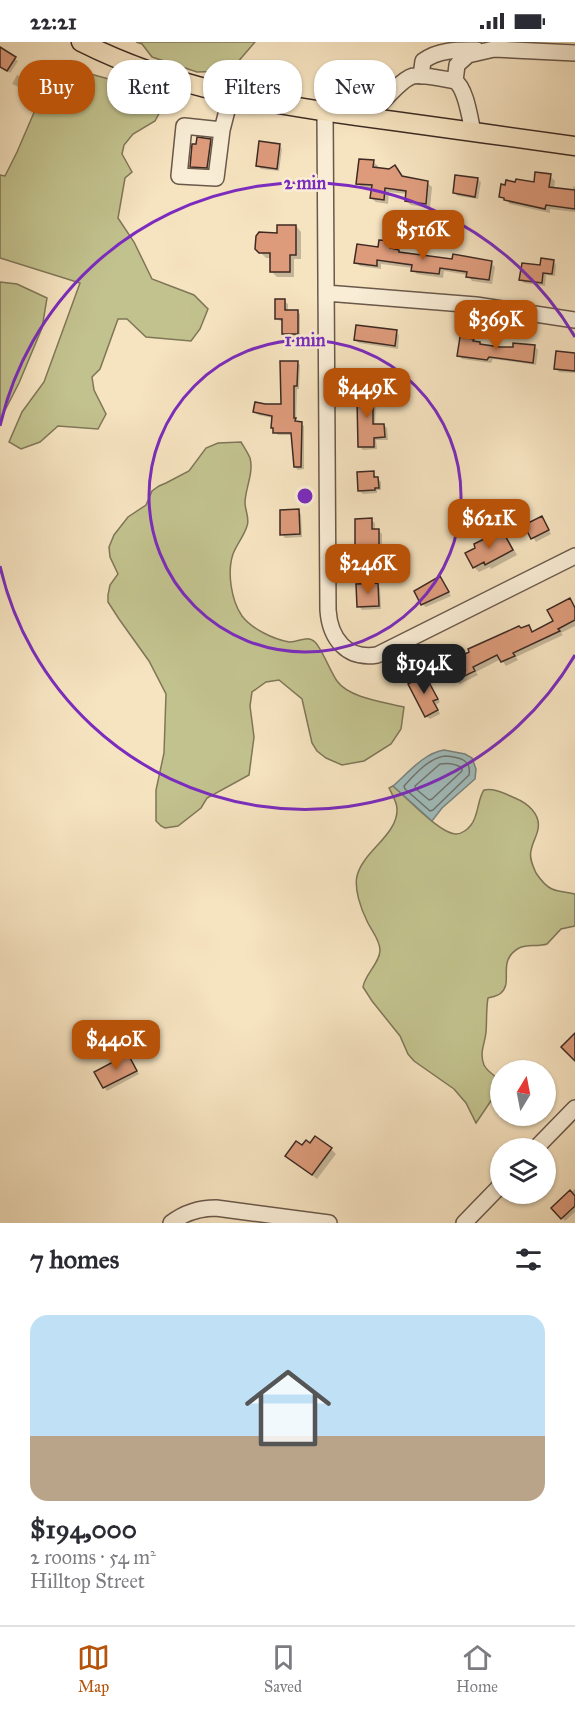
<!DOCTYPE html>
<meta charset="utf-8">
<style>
body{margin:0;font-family:"IM FELL Great Primer",serif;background:#f7f7f7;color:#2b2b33;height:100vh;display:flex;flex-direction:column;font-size:22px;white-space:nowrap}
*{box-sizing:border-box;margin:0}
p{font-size:20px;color:#7c7c81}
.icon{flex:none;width:33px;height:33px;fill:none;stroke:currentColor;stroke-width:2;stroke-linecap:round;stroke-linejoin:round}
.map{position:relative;height:1181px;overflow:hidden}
.panel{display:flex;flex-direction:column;background:#fff;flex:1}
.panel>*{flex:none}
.hud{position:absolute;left:18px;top:18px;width:540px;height:54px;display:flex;gap:12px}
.needle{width:39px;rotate:10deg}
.tools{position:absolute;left:490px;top:1018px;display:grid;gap:12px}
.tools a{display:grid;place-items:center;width:66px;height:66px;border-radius:50%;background:#fff;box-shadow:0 2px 4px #0004;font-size:30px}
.price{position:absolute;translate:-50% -51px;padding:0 14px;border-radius:12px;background:#b45309;color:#fff;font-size:20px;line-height:39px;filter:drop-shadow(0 2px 3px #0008)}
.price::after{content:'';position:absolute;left:50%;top:36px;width:18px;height:14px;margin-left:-9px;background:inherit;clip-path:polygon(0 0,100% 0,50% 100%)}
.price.current{background:#222;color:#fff}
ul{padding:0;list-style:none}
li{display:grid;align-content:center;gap:12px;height:318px;padding:0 30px}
li span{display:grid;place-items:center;height:186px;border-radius:18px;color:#555}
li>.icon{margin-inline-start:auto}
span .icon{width:108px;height:108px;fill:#fffc;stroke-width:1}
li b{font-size:26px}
h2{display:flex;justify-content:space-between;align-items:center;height:72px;padding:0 30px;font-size:26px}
.chip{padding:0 21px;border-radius:24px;background:#fff;box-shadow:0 2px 4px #0004;font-size:21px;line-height:54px}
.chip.current{background:#b45309;color:#fff}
.status{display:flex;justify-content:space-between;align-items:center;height:42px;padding:0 30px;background:#fff;direction:ltr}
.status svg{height:16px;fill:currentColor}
.dock{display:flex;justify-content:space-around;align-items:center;height:84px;border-top:2px solid #e1e1e2;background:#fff;font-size:16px;color:#7c7c81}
.dock a{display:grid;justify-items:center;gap:3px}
.dock .current{color:#b45309}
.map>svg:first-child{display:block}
.green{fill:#c2c28e;stroke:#7f7658;stroke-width:1.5}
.water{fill:#a0bcbc;stroke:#78827f;stroke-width:1.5}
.shadow{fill:#0003}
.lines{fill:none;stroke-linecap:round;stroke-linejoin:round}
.shore{stroke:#6e7370;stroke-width:1.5}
.building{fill:#dd9b7b;stroke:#3c2a23;stroke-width:1.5}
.minor-casing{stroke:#6a584a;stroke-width:18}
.major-casing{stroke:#3c2a23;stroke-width:21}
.minor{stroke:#f9edd6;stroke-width:15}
.major{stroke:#f6e3c0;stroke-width:18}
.ring{fill:none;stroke:#7b2cbf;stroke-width:3}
.centre{fill:#7b2cbf;stroke:#f9edd6;stroke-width:3}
.ring-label{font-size:18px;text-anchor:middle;font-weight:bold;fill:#7b2cbf;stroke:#f9edd6;stroke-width:5;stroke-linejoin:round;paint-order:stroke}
</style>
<div class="status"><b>22:21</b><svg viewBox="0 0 49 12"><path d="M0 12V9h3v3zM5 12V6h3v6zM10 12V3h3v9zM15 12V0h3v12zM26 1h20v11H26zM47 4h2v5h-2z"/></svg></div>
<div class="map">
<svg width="575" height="1181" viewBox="0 0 575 1181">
<rect width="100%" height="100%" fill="#f6e3c0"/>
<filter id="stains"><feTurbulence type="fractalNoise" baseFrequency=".00333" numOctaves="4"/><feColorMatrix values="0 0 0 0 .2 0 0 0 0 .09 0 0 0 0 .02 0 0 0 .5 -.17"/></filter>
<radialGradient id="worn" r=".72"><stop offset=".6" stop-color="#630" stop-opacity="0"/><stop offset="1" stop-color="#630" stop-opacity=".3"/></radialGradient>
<path class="green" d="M136 0H255L230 29 197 30 152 15 142 2Z
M55 22 130 43 153 53 163 64 155 79 133 92 124 103 122 112 132 130 125 136 118 176 134 200 152 237 194 253 208 267 200 287 191 299 146 295 127 277H118L100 327 92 335 94 348 106 372 98 387 58 384 40 400 21 407 9 400 22 370 44 340 80 241 0 216V133L5 134 17 110Z
M0 240 17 242 47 256 42 286 19 341 0 378Z
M241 400C244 405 248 411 250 416 254 431 245 447 245 461 245 468 250 477 247 484 244 494 237 502 233 512 227 530 231 558 242 574 252 587 273 597 289 600 298 601 307 592 315 600 322 607 330 629 337 639 349 656 384 660 404 665L401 687 391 702 364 719 342 723 326 716 317 709 312 701 302 657 279 638 266 640 252 650 250 664 254 695 249 733 207 756 201 766 178 784 165 786 161 784 156 779V748L164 711 166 652 149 619 119 577 108 560V553L110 543 118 532 110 515 109 505 114 493 128 475 146 463 152 449 159 444 166 441 189 429 206 406 218 401Z
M393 744C406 755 440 792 456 792 462 792 468 787 471 783 479 773 477 758 484 748 495 746 505 752 515 756 527 761 541 772 538 787 537 794 532 801 531 809 529 816 533 824 536 831 540 837 545 844 552 847 559 850 568 850 575 852V884L561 887 547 902C538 905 527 902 519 906 496 919 514 940 501 951 498 954 492 955 488 956 486 967 487 978 486 990 485 1002 479 1010 484 1023 488 1031 496 1033 500 1040L495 1053 476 1081 466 1061 454 1047 414 1019 408 1012 400 994 372 959 363 945C365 932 380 921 380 908 380 898 371 888 367 879 361 867 354 847 357 834 363 809 398 793 397 767 397 760 392 752 389 746Z"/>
<path class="water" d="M444 708 465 712 472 716 476 727 475 737 442 766 432 779 393 744C408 731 424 711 444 708Z"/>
<path class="shadow" d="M0 7 18 19 10 31 0 24Z
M17 33 27 38 23 47 12 42Z
M210 98 214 101 210 128 195 127 191 124Z
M279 103 282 107 279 129 261 127 258 123Z
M373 120 378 124 377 127 403 136 427 141 432 145 430 166 411 163 406 159 407 152 389 150 388 162 376 160 371 156 373 147 362 146 358 141Z
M550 134 555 139 554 147 573 150V144L575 145V170L550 167V171L510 162 501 154Z
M477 137 481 140 478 157 458 154 454 151Z
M296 184 301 190V217H294V235H277L271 229V216H266L257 207 279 193Z
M391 201 395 205 394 208 398 209 401 212 453 219 491 221 495 225 492 242 472 239 468 233 444 229 443 236 417 232 413 228V226L381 222V227L360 224 356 220Z
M553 219 556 223 555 234 546 233 545 244 524 241 521 238Z
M284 259 288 262V269H297L300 272V295H286L283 292V279H280L277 276Z
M396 290 399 293 398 307 359 301 355 298Z
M473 298 483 304 514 307 535 305 538 308 536 323 493 317 491 321 462 317 459 313Z
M575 313V331L559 330 556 326Z
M297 320 300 323 299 347H297L296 379 304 384V427L298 428 295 425 293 393H278L275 390 273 376 258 373 255 370 283 364Z
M372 348 376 351 375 383H384L387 386 388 398H376L377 407 363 408 360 405Z
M373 431 381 440V448H377V451L363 452 359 449Z
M298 469 301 472 302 495 285 496 282 492Z
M542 476 551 492 536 500 526 484Z
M371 478 375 481V489H379L382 492V512H360L357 508Z
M502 490 507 495 517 513 491 527 490 525 479 530 474 525Z
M440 535 451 554 426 565 422 562Z
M377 543 380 546 381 567 362 568 359 564Z
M569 558 575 565V584L561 591 563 593 516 615 518 618 506 624 501 617 476 630 478 633 460 642 455 638 521 588 528 584 534 591 555 579Z
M425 635 440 660 436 663 440 672 430 677 426 674Z
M131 1017 139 1032 107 1049 104 1045Z
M311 1103 331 1107 336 1112 317 1137 293 1119 302 1105Z
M575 1147V1170L565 1179 553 1166Z"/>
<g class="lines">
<path class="shore" d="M445 714C458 715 472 717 469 733L433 768 430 769 405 747 404 744C415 732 429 716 445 714Z
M440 722C447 721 456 722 462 726V729L432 757 429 758 416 747 415 744Z"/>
</g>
<path class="building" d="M0 5 16 15 7 29 0 25Z
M197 95 211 97 207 126 190 125 192 102H196Z
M259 99 280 102 277 127 256 124Z
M359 117 374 118 373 125 389 127 395 123 402 134 428 139 426 162 405 159 406 149 385 146 384 158 370 156 372 143 356 142Z
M535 130 551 132 549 145 575 148V167L546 163 545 167 504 158V156L499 155 501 142 505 143 506 138 515 140 516 137 534 140Z
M455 133 478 136 475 155 453 151Z
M277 183H296V213H290V230H270V211H259L255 207 256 194 259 190 277 191Z
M379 198 391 199 390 206 399 208V210L452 217 453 212 492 219 489 238 466 235 467 230 440 226 439 232 411 229 412 223 377 218V224L354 221 357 202 378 205Z
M541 216 554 218 552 232 543 231 542 241 519 238 522 221 540 223Z
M275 257H285V268H298V292H282V277H275Z
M356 283 397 288 395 304 354 298Z
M460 295 474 297 473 299 480 300V302L500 305H513V301L535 303 533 321 489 315 487 318 457 314Z
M556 309 575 311V329L554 327Z
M280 319H298L297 344H294V376H296L295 379 302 380 301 425H294L291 391H273V386H271L272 374 253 370 255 360 265 362H281Z
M355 346H373V382H384L385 395 374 396V405H358L357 358H355Z
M374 429V435H378L379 446H375V448L358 449 357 430Z
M299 467 300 492 280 493V468Z
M542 474 549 488 531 497 524 483Z
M372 476V487H379V509H355V477Z
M502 488 513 508 485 523 484 520 473 526 465 511 475 506 474 502Z
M440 534 449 550 421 563 414 549Z
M378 541 379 564 357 565 356 542Z
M570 556 575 566V578L558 587 560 589 513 611 515 614 501 620 497 613 473 625 475 629 454 639 446 621 469 610 468 607 519 584 521 586 529 583 532 590 553 579 547 568Z
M425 633 438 657 433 659 438 668 425 675 408 642Z
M575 991V1019L561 1005Z
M128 1012 137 1029 103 1046 94 1030Z
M315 1094 332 1106 312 1133 285 1114 296 1099 302 1103 306 1098 310 1101Z
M570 1148 575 1154V1164L561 1177 551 1166Z"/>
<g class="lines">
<defs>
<path id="minor" d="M421 34 423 19C439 7 459 8 477 8
M455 39 457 23 468 13 494 7 575 11
M325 70 328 568C330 597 347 618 377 613L575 514
M368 76C377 66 401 37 413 34 423 32 444 37 455 39 466 46 470 77 473 90
M222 88 184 84 179 134 216 136 222 88 231 53
M326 251 476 263 575 278
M535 1107 575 1066
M171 1181C184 1171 199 1166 216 1166L329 1181
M464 1181 501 1143"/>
<path id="major" d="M81 0C180 50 285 65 394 79 454 87 515 96 575 104"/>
</defs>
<use href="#minor" class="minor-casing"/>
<use href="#major" class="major-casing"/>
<use href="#minor" class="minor"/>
<use href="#major" class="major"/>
</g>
<g class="ring">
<circle cx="305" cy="454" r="156"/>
<path d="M575 613A313 313 0 0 1 0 524M0 384A313 313 0 0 1 575 295"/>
</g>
<circle cx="305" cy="454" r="9" class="centre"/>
<g class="ring-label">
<text x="305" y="147">2 min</text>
<text x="305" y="304">1 min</text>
</g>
<rect width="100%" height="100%" filter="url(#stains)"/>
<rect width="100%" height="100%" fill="url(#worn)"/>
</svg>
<div class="tools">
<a><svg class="needle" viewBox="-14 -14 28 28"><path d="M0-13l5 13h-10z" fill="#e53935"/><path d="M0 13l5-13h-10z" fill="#7c7c81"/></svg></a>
<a><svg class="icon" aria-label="layers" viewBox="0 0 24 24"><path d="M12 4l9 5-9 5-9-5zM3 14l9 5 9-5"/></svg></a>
</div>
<b class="price" style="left:423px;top:219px">$516K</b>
<b class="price" style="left:496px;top:309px">$369K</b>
<b class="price" style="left:367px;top:377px">$449K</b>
<b class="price" style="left:489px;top:508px">$621K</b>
<b class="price" style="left:368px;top:553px">$246K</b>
<b class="price current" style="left:424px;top:653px">$194K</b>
<b class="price" style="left:116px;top:1029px">$440K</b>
<div class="hud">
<a class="chip current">Buy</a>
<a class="chip">Rent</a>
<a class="chip">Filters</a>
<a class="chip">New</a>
</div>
</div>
<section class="panel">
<h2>7 homes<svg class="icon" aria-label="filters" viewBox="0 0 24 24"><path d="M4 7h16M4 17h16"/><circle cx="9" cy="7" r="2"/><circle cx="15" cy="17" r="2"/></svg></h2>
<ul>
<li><span style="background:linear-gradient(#bfe0f5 65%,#b9a48a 0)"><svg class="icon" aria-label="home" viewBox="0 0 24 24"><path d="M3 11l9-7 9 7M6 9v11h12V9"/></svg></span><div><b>$194,000</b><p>2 rooms · 54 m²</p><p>Hilltop Street</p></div></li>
</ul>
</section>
<nav class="dock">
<a class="current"><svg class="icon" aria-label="map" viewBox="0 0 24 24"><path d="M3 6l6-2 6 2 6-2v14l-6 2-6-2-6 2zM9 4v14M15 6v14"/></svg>Map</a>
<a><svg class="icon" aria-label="saved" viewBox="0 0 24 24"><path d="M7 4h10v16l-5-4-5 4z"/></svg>Saved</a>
<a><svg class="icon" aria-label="home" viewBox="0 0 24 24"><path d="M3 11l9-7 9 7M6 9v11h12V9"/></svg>Home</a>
</nav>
